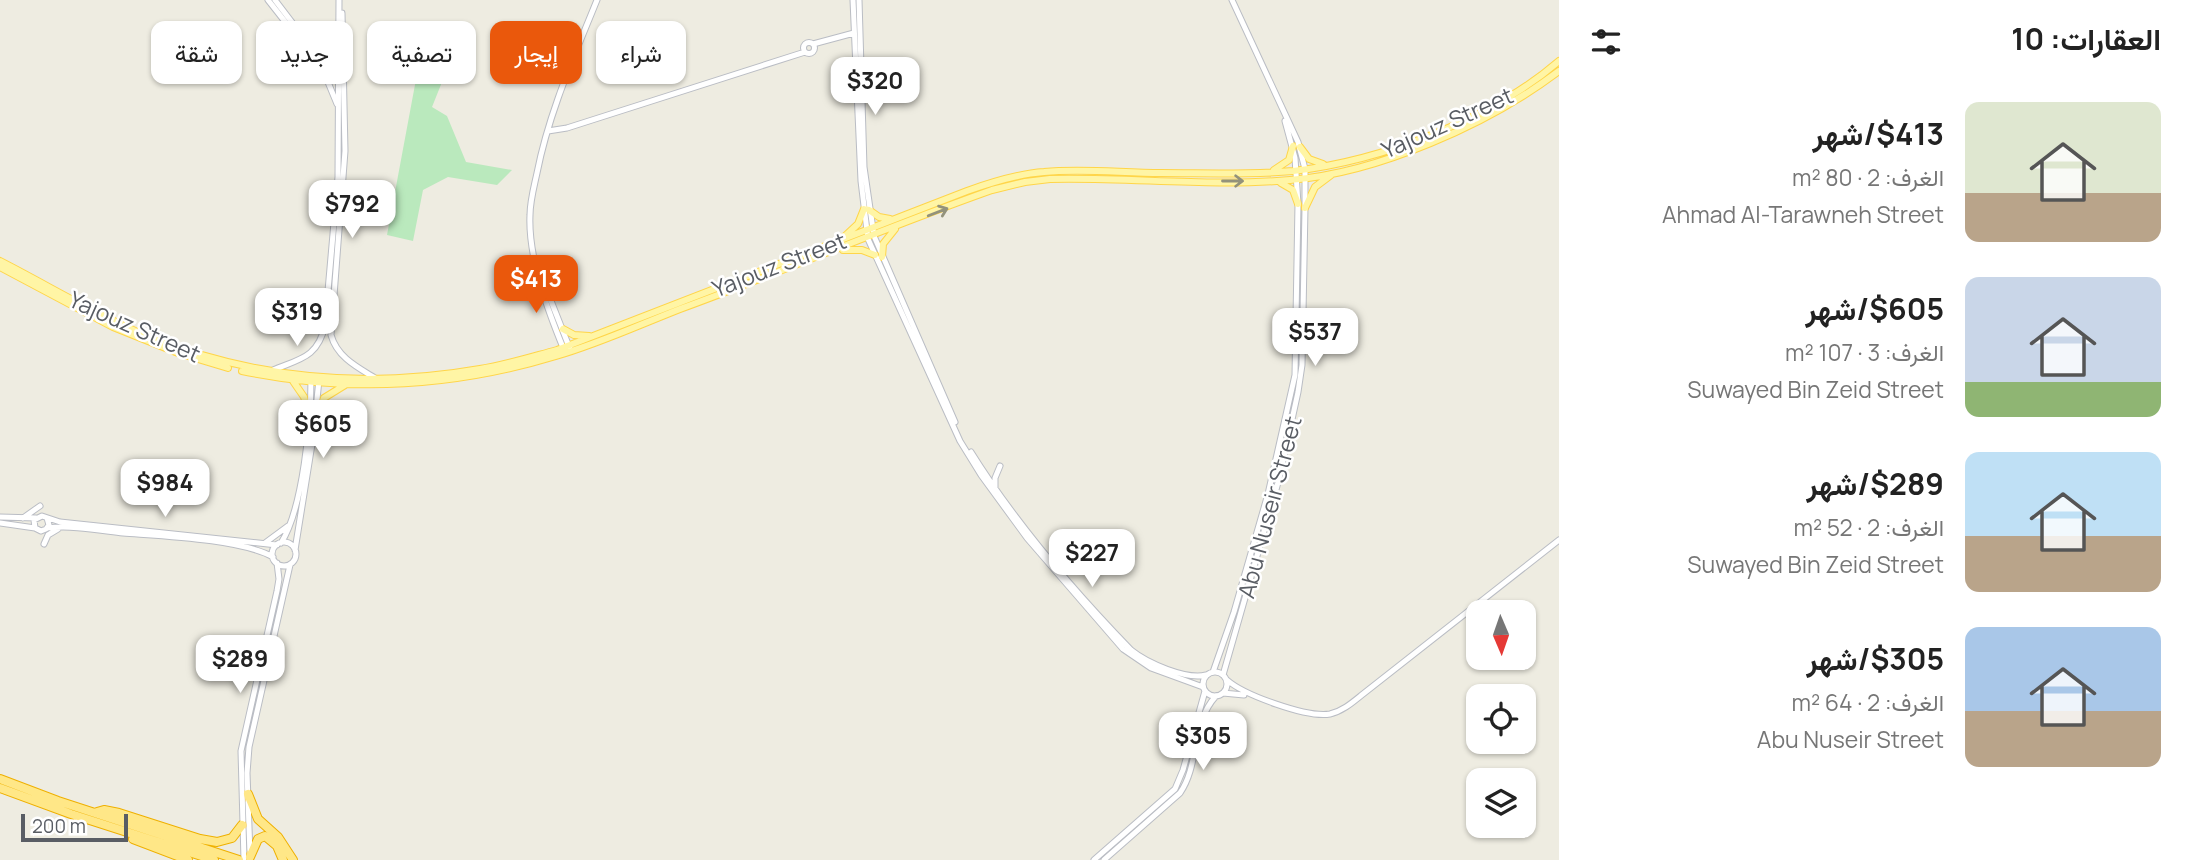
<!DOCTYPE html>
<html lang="ar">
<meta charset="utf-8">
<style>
body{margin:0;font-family:Manrope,Vazirmatn,sans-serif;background:#f2f2f2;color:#222;direction:rtl;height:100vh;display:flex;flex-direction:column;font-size:26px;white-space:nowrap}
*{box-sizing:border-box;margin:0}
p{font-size:23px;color:#767676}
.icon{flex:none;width:38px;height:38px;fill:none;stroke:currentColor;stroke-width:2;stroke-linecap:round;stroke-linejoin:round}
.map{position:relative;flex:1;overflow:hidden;direction:ltr}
.sheet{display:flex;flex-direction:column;background:#fff;width:630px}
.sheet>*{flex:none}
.guide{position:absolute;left:21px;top:21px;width:665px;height:63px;direction:rtl;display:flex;gap:14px}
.needle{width:46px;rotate:178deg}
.buttons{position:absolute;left:1466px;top:600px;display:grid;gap:14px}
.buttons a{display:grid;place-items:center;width:70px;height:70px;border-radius:14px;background:#fff;box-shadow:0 2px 5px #0004;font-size:35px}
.scale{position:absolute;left:21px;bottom:18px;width:107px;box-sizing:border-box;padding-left:7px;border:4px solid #595d64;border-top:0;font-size:19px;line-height:24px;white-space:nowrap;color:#595d64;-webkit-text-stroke:5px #fff;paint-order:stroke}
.price{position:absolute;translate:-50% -60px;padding:0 16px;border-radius:14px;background:#fff;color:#222;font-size:23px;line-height:46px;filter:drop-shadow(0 2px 4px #0008)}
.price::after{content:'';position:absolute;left:50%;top:42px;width:21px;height:16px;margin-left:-10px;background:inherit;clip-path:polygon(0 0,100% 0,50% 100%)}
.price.selected{background:#ea580c;color:#fff}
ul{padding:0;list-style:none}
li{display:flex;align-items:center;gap:21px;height:175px;padding:0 28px}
li span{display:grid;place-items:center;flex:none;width:196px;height:140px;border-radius:14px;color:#555}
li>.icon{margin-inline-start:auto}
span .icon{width:84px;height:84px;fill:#fffc;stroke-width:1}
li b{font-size:30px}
h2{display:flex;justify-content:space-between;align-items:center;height:84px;padding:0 28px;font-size:30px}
.pill{padding:0 24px;border-radius:14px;background:#fff;box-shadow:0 2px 5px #0004;font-size:24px;line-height:63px}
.pill.selected{background:#ea580c;color:#fff}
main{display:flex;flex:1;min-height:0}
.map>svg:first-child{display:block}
.green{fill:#bae9bd}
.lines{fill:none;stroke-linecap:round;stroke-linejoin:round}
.secondary-casing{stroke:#babdc4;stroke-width:7}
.primary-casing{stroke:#ffd549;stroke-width:8}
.highway-casing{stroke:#efb000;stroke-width:10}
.secondary{stroke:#fff;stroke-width:5}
.primary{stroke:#fff5a5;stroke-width:6}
.highway{stroke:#ffe787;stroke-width:8}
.oneway{stroke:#93927b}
.labels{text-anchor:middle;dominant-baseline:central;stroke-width:5;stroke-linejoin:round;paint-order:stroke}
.street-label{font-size:23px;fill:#595d64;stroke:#fff}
</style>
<main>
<section class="sheet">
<h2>العقارات: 10<svg class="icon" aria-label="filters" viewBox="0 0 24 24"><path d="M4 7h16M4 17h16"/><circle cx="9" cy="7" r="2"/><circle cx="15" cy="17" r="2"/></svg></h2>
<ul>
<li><span style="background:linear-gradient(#dfe7d0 65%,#b9a48a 0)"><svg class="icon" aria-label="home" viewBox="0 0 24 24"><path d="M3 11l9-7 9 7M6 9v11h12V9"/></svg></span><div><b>$413/شهر</b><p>الغرف: 2 · 80 m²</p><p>Ahmad Al-Tarawneh Street</p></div></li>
<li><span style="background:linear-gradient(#c9d6e8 75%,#8fb573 0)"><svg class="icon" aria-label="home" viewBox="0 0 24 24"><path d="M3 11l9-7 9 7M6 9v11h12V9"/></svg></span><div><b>$605/شهر</b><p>الغرف: 3 · 107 m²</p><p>Suwayed Bin Zeid Street</p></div></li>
<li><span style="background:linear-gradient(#bfe0f5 60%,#b9a48a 0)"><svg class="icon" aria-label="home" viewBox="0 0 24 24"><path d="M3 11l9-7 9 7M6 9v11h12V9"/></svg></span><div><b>$289/شهر</b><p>الغرف: 2 · 52 m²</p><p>Suwayed Bin Zeid Street</p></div></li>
<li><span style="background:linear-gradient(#a9c7e8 60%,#b9a48a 0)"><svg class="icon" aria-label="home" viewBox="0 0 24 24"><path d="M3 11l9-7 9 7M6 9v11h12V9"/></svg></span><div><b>$305/شهر</b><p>الغرف: 2 · 64 m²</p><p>Abu Nuseir Street</p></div></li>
</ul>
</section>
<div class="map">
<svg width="1559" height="860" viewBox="0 0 1559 860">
<rect width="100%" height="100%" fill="#eeece1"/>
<path class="green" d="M425 31 446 48 444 77 432 107 447 116 466 162 512 170 497 185 448 177 423 190 413 241 387 235Z"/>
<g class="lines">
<defs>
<path id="secondary" d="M268 0 323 70 337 104
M275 0 304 38
M853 0 861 181 868 239 960 441 981 475 1027 538 1123 649 1151 668 1203 687
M859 0 864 167 874 236 955 422
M342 13 345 151 331 335C337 357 357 367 375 378
M299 34 327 26 340 27
M303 38 323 32H341
M803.5 48a5.5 5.5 0 1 1 11 0a5.5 5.5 0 1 1-11 0Z
M813 44 854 33
M548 131 567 128 805 52
M540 273 570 349
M564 350C548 311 528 258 530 215 530 201 534 187 537 173 549 112 574 57 597 0
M273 370C299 359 318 358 325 325L338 177 339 0
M971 452C1016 524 1072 589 1131 650 1147 663 1186 680 1206 675
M995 488V478L1000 466
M0 517 36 518
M23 518 40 506
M47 518 49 525 46 529 41 531 35 528 34 520 42 516 60 522 277 545
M0 523 35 528
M47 528C71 525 98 530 123 533 162 536 241 539 273 557
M272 554a12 12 0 1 1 24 0a12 12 0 1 1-24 0Z
M265 543 288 526
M281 543C303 509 311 421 311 379
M44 544 48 535 58 529
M295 550 313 438 319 380
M1203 684a12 12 0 1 1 24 0a12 12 0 1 1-24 0Z
M1213 672 1234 612 1268 494 1295 375 1298 204 1295 158 1285 121
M1223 675 1279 479 1298 392 1302 365 1305 208V169L1298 142 1232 0
M1227 680C1244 695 1307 718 1330 714 1343 711 1353 702 1363 694L1559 540
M1223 693 1244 695
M250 854 247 773 249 747 290 565
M244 860 241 751 277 591 279 579 277 563
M1094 860 1175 789 1183 770 1205 691
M1104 860 1180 793C1200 764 1191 723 1216 696"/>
<path id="primary" d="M1300 147 1309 159 1323 164
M1274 170 1289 160 1293 146
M1281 183 1293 190 1298 204
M1305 208 1315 187 1331 175
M869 210 879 217 890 219
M843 238 858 224 864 209
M843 250H862L875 255
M882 257 883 244 895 229
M0 261C49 286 96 315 147 336 254 379 366 389 480 369 506 365 531 357 557 350L967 191C992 182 1017 174 1044 172 1082 168 1122 173 1161 173 1204 173 1249 175 1293 171 1381 161 1492 119 1559 61
M0 267 113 327 178 353 228 368
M563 329 574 335 589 336
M242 371C347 393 454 387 556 356 598 344 639 325 680 309 784 271 887 227 992 190L1025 182 1050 179C1130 177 1210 187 1290 180 1378 173 1489 124 1559 71
M293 381 304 397 310 418
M316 418 324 398 345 385"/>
<path id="highway" d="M0 779 58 801 239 860
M0 788 71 814 214 860
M248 794 258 819 278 837 293 860
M97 812 104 810 119 813 200 839 217 842 232 838 242 825
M133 839 188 860
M250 857 258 839 265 836 277 846 283 860"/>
</defs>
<use href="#secondary" class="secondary-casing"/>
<use href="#primary" class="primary-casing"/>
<use href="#highway" class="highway-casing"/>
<use href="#secondary" class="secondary"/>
<use href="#primary" class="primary"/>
<use href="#highway" class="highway"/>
</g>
<defs><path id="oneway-shaft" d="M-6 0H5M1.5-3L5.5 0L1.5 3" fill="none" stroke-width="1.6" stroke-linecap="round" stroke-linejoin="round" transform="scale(1.75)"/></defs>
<g class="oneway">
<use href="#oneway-shaft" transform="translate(1233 181)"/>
<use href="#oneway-shaft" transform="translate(938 212) rotate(-21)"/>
</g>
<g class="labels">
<g class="street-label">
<text transform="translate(1447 122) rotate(-24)">Yajouz Street</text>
<text transform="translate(779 264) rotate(-21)">Yajouz Street</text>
<text transform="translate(135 326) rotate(24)">Yajouz Street</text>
<text transform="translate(1269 507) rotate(-75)">Abu Nuseir Street</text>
</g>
</g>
</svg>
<div class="buttons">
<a><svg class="needle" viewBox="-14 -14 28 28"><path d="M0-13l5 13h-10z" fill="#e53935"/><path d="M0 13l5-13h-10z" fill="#767676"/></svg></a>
<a><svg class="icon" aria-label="locate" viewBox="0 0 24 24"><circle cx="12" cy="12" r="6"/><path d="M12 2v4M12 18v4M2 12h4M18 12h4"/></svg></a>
<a><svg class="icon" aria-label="layers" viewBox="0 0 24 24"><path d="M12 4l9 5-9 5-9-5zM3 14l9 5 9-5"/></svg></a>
</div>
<div class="scale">200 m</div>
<b class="price" style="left:875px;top:117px">$320</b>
<b class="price" style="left:352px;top:240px">$792</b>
<b class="price selected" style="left:536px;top:315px">$413</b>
<b class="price" style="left:297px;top:348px">$319</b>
<b class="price" style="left:1315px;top:368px">$537</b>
<b class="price" style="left:323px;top:460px">$605</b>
<b class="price" style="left:165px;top:519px">$984</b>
<b class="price" style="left:1092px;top:589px">$227</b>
<b class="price" style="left:240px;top:695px">$289</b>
<b class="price" style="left:1203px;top:772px">$305</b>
<div class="guide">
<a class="pill">شراء</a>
<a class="pill selected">إيجار</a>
<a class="pill">تصفية</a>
<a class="pill">جديد</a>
<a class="pill">شقة</a>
</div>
</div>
</main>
